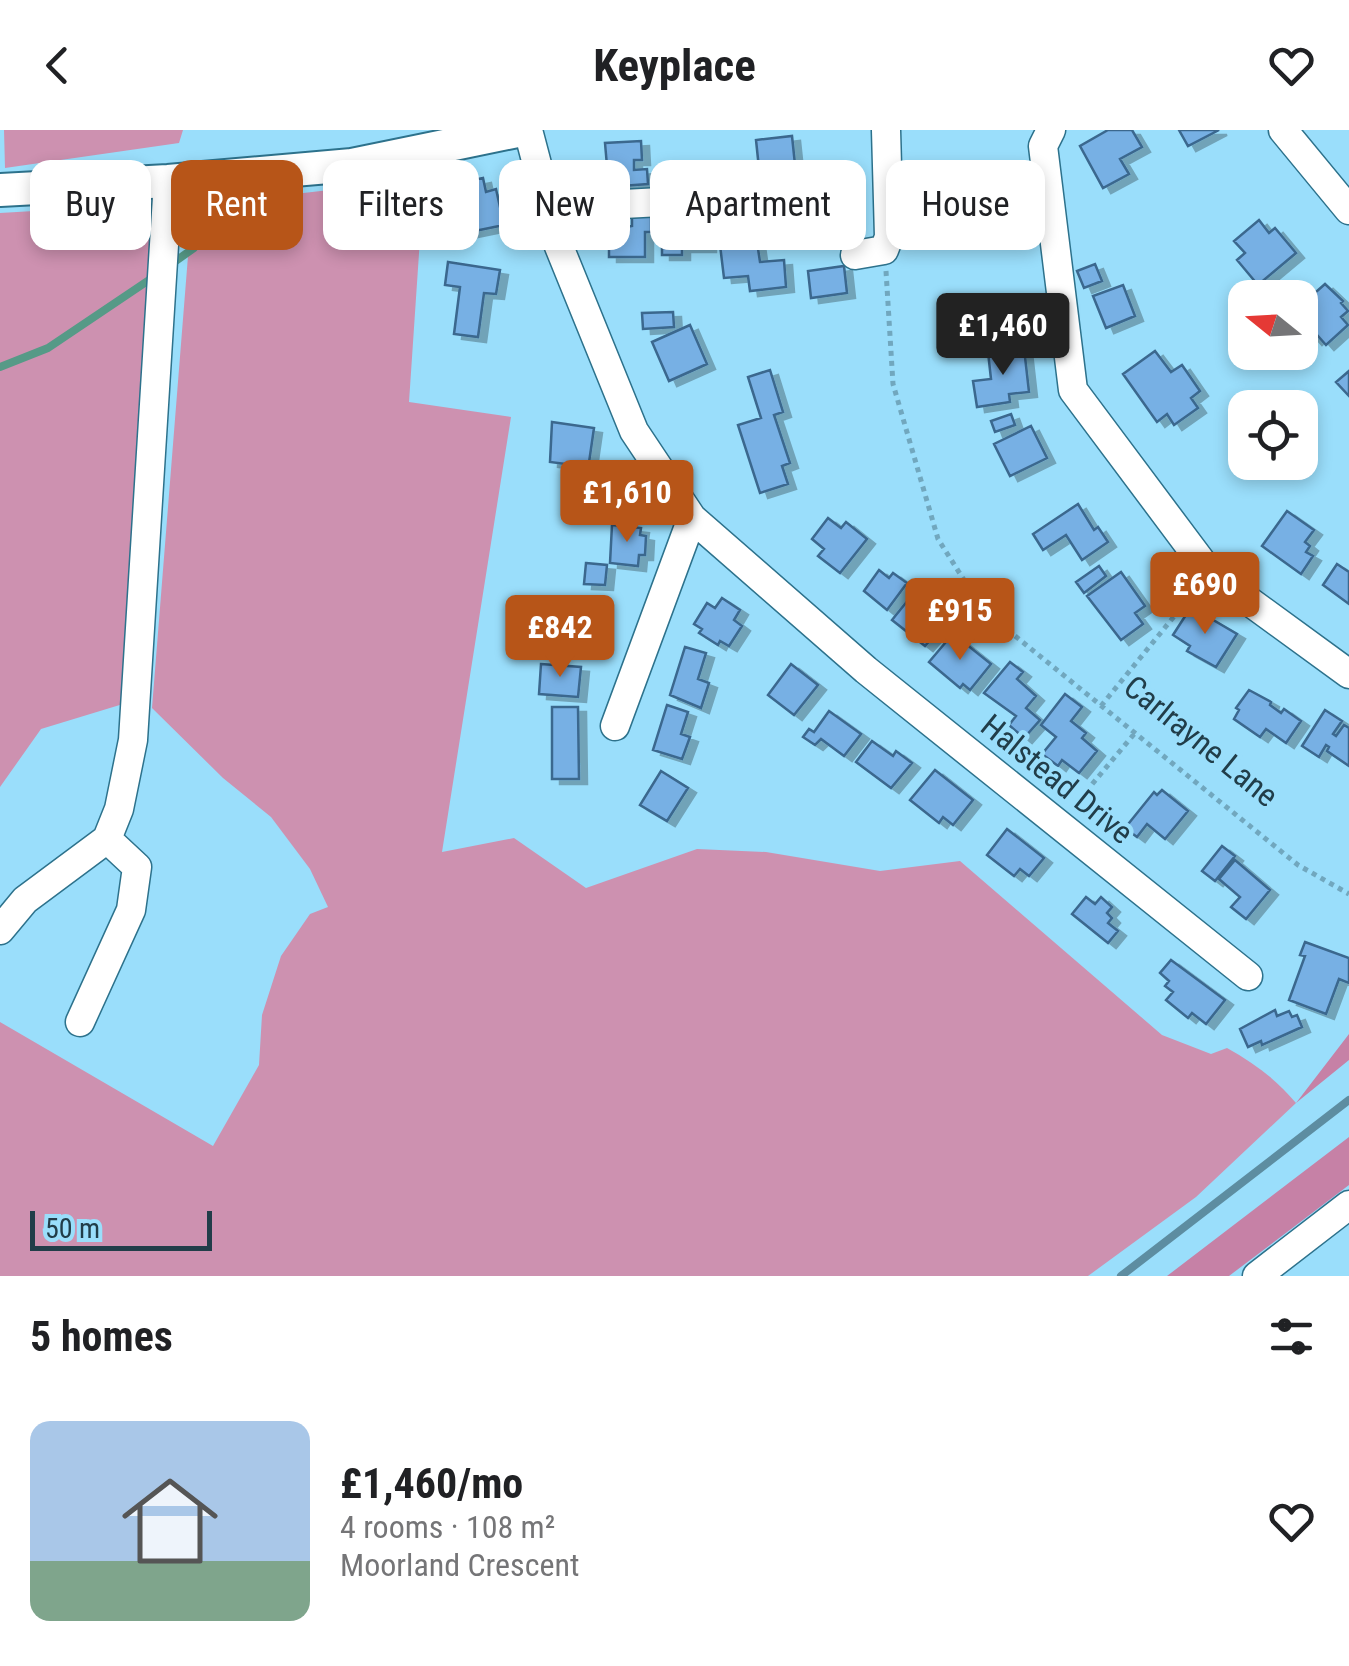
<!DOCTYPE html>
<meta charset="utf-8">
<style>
body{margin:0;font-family:"Roboto Condensed",sans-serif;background:#f6f6f6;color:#202124;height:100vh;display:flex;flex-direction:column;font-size:38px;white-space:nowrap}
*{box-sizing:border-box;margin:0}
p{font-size:32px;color:#757577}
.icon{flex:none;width:55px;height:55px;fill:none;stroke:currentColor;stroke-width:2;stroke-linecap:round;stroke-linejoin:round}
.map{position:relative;height:1146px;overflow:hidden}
.sheet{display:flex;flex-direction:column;background:#fff;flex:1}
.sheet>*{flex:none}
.guide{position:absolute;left:30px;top:30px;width:1290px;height:90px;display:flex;gap:20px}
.needle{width:65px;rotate:288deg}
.tools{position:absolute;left:1228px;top:150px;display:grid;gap:20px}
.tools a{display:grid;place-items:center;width:90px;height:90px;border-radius:20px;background:#fff;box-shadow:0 5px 15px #0003;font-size:50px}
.scale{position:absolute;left:30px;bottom:25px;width:182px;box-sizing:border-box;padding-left:10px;border:5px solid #213d49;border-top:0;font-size:28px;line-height:35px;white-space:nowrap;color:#213d49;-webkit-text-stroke:8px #9adefb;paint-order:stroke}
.price{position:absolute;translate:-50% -85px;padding:0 22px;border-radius:10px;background:#b75518;color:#fff;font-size:32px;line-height:65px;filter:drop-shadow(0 2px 5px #0008)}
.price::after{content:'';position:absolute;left:50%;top:60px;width:30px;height:22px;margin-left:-15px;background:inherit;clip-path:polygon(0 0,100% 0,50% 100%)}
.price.selected{background:#222;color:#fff}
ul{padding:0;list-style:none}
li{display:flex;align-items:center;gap:30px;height:250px;padding:0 30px}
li+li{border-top:2px solid #e0e0e0}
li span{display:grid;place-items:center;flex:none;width:280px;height:200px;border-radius:20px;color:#555}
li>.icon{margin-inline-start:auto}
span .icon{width:120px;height:120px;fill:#fffc;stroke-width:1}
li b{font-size:42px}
h2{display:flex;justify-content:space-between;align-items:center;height:120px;padding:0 30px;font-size:42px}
.tag{padding:0 35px;border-radius:20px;background:#fff;box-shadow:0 5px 15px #0003;font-size:35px;line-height:90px}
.tag.selected{background:#b75518;color:#fff}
header{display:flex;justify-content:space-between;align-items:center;height:130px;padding:0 30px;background:#fff;font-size:45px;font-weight:700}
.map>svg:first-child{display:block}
.green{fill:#cd91b0}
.forest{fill:#c681a6}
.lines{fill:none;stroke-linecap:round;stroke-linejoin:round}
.stream{stroke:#569a87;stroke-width:8}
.building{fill:#77b0e4;stroke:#3b678e;stroke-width:2.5;filter:url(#shadow)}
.minor-casing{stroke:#2d728c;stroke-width:31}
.major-casing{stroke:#2d728c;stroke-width:36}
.path{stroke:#71a7be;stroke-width:5;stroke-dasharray:5 5;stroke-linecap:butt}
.minor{stroke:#fff;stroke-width:28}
.major{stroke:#fff;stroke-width:32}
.rail{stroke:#5d8da1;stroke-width:8}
.labels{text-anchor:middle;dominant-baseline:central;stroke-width:9;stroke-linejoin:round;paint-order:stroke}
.street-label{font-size:32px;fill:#213d49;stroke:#9adefb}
</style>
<header><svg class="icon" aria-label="back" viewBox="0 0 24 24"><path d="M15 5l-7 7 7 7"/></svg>Keyplace<svg class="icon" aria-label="heart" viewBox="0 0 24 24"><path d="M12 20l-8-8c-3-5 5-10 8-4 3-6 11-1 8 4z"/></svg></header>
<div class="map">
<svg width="1349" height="1146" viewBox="0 0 1349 1146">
<defs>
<filter id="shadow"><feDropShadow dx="8" dy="5" stdDeviation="0" flood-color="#0004"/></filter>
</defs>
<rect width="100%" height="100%" fill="#9adefb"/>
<path class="green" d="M4 0H183L179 13 5 38Z
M424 49 409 272 511 287 442 722 514 708 586 758 697 719 766 722 880 741 960 731 1162 905 1211 924 1227 918C1254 933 1276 949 1296 973L1196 1067 1088 1146H0V892L213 1016 259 935 262 885 281 826 310 784 328 777 310 739 271 687 223 648 152 578 192 76Z
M153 74 123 574 41 599 0 657V83Z"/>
<path class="forest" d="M1349 904V930L1296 973Z
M1349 1007V1055L1229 1146H1167Z"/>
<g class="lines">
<path class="stream" d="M170 135 194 118
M0 237 48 218 155 146"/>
</g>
<path class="building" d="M1108 0H1132L1142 17 1120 29 1129 44 1103 58 1080 16Z
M1179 0H1219L1188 16Z
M792 6 796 44 760 48 756 10Z
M641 11 642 30H634V40L647 39 648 54 608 57V52L599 53 600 59 576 64 571 37 596 33V36H607L605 13Z
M796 44 801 83 763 87 762 69 749 70 748 57 761 56 760 48Z
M483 48 486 62 496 59 504 95 465 103 461 84 471 81 464 52Z
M685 68H708V117H682V125H662V91H674V86L685 85Z
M632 80H651V102H645V127H609V100L632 96Z
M1259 90 1269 103 1275 98 1296 123 1258 155 1237 130 1245 123 1234 111Z
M756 96 757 109 724 112 723 100Z
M757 112 760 132 784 130 786 157 750 161 748 146 724 148 720 115Z
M448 132 500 140 496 164 484 163 478 207 454 204 460 157 445 155Z
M1095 134 1102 151 1084 158 1077 141Z
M844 136 847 163 811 168 808 141Z
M1291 154 1302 166 1276 168Z
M1325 154 1343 171 1341 173 1348 181 1341 187 1348 195 1326 215 1318 206 1314 210 1300 194V176Z
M1123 155 1135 186 1106 198 1093 166Z
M1251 155 1260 165 1245 168 1243 180 1234 169Z
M673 182 674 197 643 199 642 183Z
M690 195 707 234 669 251 652 212Z
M1027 197 1029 212 1001 216 999 200Z
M1024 218 1029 262 1009 264 1010 272 977 277 973 251 991 249 988 222Z
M1155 221 1171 242 1182 235 1200 261 1191 268 1198 278 1174 295 1167 284 1157 292 1123 244Z
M770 240 783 282 774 285 790 333 782 336 788 354 760 363 738 295 761 288 748 247Z
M1349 241V266L1336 252Z
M1011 284 1015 295 995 302 991 291Z
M552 292 594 298 585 360 563 357 566 334 550 332Z
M1031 296 1047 328 1010 346 994 314Z
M1078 374 1094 400 1098 397 1108 412 1082 430 1066 405 1043 420 1033 404Z
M1287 381 1314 400 1305 412 1310 416 1306 422 1313 426 1301 444 1262 416Z
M828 388 841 398 846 392 867 409 840 443 818 426 824 419 812 409Z
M612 395 641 398 640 405 646 406 645 425H639L638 436 610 433Z
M586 433 607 435 605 455 584 454Z
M1337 434 1349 442V474L1323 455Z
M1099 436 1106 446 1084 463 1076 452Z
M879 440 889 448 893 443 907 453 887 480 864 461Z
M1121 442 1145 476 1135 483 1143 494 1121 510 1087 466Z
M917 459 954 490 943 503 939 500 925 516 892 490Z
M722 468 740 480 734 490 742 496 729 516 720 511 718 515 699 503 702 499 694 494 707 473 715 478Z
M549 469 582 470 581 513 548 512Z
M1191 477 1237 504 1216 537 1187 521 1190 516 1173 505Z
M951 506 959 513 961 510 991 534 970 560 963 554 960 558 929 532Z
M685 517 706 523 698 549 709 553 701 578 670 565Z
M1010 532 1023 542 1017 549 1036 566 1026 578 1040 590 1024 608 1009 595 1016 586 984 563Z
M541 534 581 537 578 567 539 564Z
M791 534 818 555 794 585 768 565Z
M1249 560 1271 572 1270 575 1281 583 1284 579 1301 591 1286 613 1266 599 1260 607 1234 589 1239 580 1236 578Z
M1065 564 1082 577 1071 591 1086 603 1082 608 1097 621 1079 643 1062 630 1058 636 1042 624 1056 607 1041 595Z
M667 575 688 582 681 604 690 607 682 629 653 620Z
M552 577H578L579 649H552Z
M1325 580 1342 591 1333 604 1336 606 1344 595 1349 598V636L1327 621 1329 617 1326 615 1319 627 1302 616Z
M829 581 861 604 844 626 821 609 815 615 803 607 809 599 814 602Z
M872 611 893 626 896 621 912 633 891 658 856 632Z
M935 640 973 670 953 695 943 687 939 693 910 670Z
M661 641 688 658 667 691 640 675Z
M1162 660 1188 681 1165 709 1147 694 1137 707 1125 698 1154 662 1157 665Z
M1007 699 1044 728 1029 746 1020 739 1014 746 987 725Z
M1222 716 1235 726 1215 751 1202 741Z
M1235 730 1270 760 1246 789 1231 777 1240 767 1219 749Z
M1086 767 1095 774 1101 767 1112 777 1107 783 1112 788 1108 793 1118 801 1108 813 1072 784Z
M1305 812 1349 828V853L1339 849 1326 884 1289 870 1305 826 1300 825Z
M1171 830 1225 870 1206 894 1192 883 1188 888 1166 870 1173 862 1165 856 1169 851 1160 843Z
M1275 880 1277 886 1289 881 1292 887 1297 885 1302 897 1262 915 1261 911 1248 917 1240 899Z"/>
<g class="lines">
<defs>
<path id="minor" d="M528 0 558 114 634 301 692 388 866 540 1248 846
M1051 0 1043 16 1073 260 1209 442 1349 544
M1283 0 1349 80
M549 78 661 72
M855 125 884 120 889 107 886 0
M615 596 692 388
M0 800 25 770 107 709 119 679 133 610 168 51
M80 892 131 780 137 737 107 709
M1257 1146 1349 1075"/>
<path id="major" d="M0 60 168 51 352 35 522 0"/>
</defs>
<use href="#minor" class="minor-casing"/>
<use href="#major" class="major-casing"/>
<path class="path" d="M886 141 893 254 938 409 983 480 1298 735 1349 764
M1101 576 1194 462
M1073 677 1135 603"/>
<use href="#minor" class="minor"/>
<use href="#major" class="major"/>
<path class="rail" d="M1121 1146 1349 970"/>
</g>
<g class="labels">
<g class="street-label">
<text transform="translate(1201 611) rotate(39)">Carlrayne Lane</text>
<text transform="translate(1057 649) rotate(39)">Halstead Drive</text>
</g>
</g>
</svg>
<div class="tools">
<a><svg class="needle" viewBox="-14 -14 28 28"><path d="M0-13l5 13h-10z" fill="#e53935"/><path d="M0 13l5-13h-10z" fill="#757577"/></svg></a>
<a><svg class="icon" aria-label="locate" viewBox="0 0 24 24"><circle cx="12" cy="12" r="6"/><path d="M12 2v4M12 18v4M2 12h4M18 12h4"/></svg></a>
</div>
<div class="scale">50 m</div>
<b class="price selected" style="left:1003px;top:248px">£1,460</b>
<b class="price" style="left:627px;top:415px">£1,610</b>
<b class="price" style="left:1205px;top:507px">£690</b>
<b class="price" style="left:960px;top:533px">£915</b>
<b class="price" style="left:560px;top:550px">£842</b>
<div class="guide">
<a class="tag">Buy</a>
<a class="tag selected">Rent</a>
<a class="tag">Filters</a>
<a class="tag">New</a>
<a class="tag">Apartment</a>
<a class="tag">House</a>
</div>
</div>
<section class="sheet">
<h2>5 homes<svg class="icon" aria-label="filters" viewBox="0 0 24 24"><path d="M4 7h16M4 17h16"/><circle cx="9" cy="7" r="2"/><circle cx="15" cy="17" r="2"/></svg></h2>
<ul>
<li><span style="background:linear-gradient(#a9c7e8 70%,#7fa58c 0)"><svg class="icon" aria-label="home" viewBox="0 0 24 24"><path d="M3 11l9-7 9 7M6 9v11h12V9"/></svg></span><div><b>£1,460/mo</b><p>4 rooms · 108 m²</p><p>Moorland Crescent</p></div><svg class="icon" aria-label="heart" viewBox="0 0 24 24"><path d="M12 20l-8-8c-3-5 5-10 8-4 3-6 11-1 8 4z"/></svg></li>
</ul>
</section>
